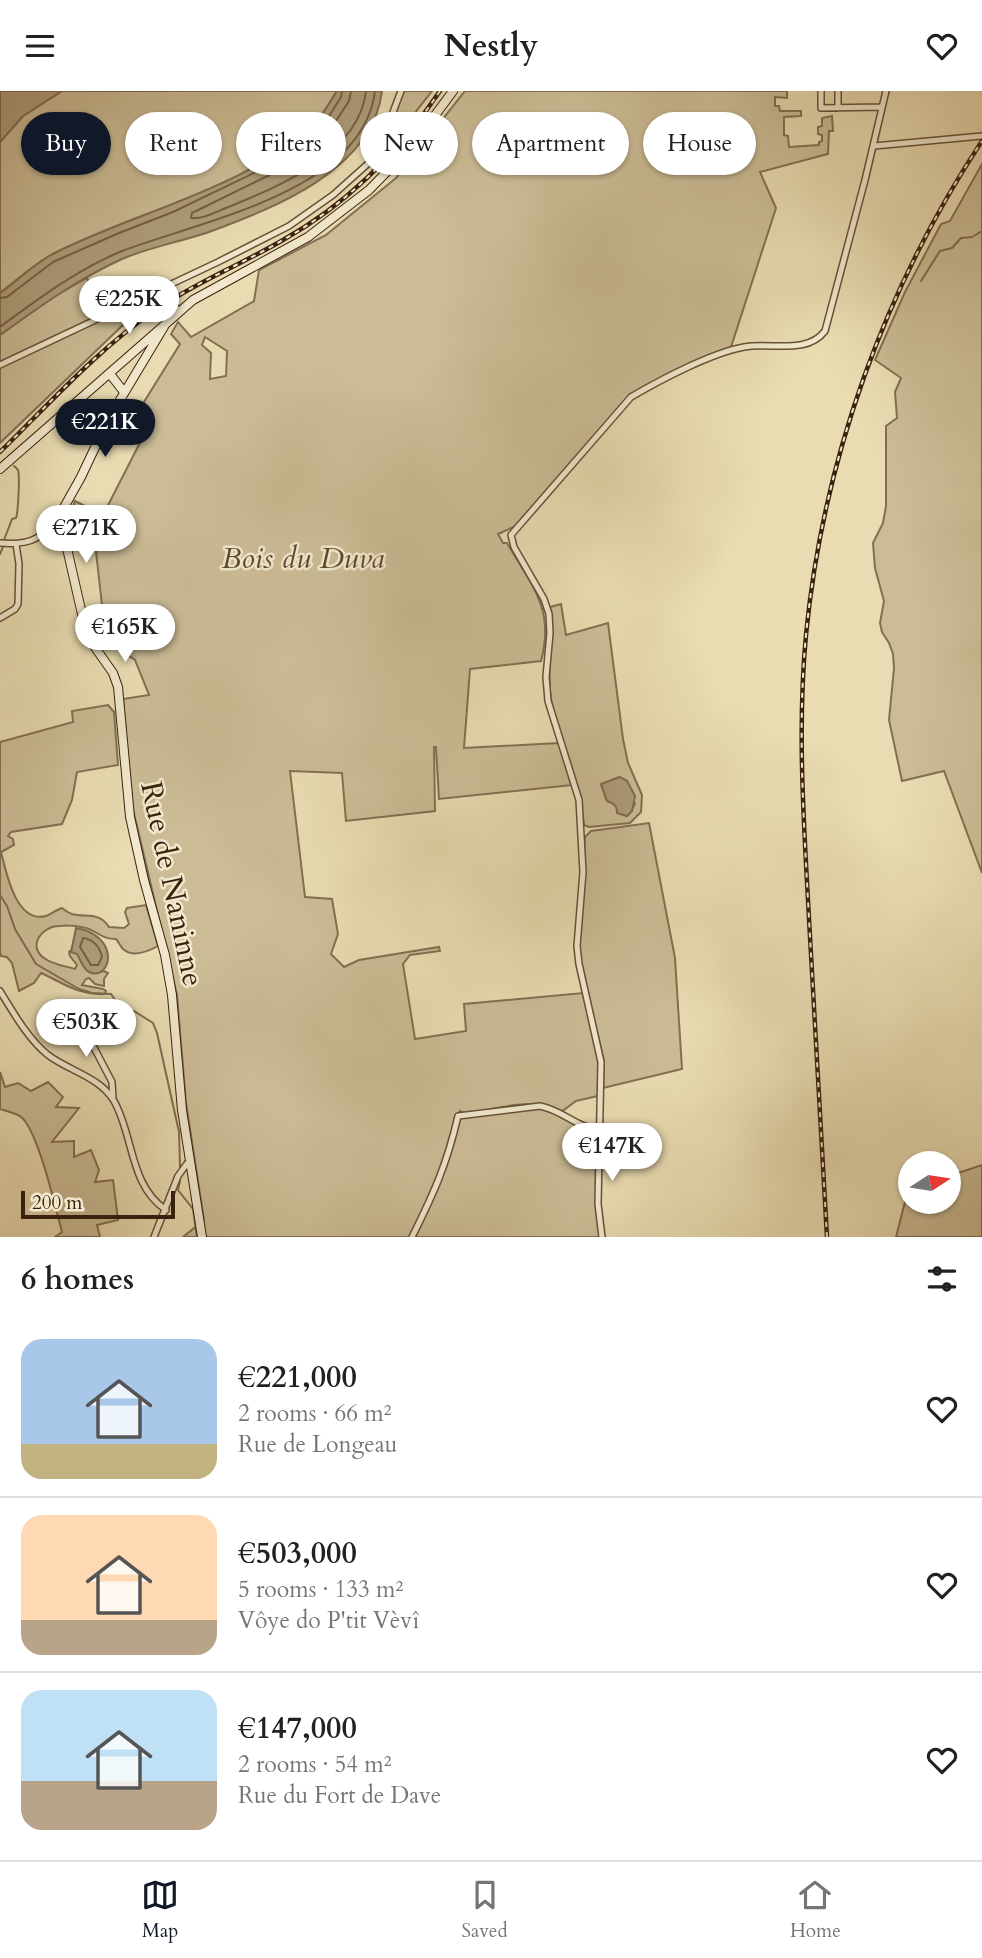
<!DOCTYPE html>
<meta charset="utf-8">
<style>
body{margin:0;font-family:Cardo,serif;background:#f2f2f2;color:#202124;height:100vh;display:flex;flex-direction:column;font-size:26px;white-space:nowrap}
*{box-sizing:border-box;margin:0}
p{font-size:23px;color:#757577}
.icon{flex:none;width:38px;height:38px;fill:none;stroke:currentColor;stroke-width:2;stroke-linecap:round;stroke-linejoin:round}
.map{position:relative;height:1146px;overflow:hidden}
.details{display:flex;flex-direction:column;background:#fff;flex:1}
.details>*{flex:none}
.guide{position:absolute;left:21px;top:21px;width:942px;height:63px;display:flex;gap:14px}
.needle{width:46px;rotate:78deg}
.buttons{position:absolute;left:898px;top:1060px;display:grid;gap:14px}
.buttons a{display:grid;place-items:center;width:63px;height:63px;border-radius:50%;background:#fff;box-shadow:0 2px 5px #0004;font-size:35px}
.scale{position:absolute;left:21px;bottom:18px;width:154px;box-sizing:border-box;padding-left:7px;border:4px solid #3b220e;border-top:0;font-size:19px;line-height:24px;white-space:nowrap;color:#3b220e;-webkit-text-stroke:5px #f1e8cd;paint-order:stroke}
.price{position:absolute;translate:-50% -60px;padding:0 16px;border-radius:24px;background:#fff;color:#222;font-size:23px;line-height:46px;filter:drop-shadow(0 2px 4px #0008)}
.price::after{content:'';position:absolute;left:50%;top:42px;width:21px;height:16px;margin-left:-10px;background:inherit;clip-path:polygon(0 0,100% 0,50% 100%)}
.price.current{background:#111827;color:#fff}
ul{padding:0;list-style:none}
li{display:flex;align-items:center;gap:21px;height:175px;padding:0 21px}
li+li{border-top:2px solid #e0e0e0}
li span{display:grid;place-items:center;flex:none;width:196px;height:140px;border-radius:21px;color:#555}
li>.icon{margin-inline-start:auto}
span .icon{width:84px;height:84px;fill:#fffc;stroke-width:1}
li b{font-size:30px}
h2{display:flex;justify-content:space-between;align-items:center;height:84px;padding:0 21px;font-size:30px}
.pill{padding:0 24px;border-radius:32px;background:#fff;box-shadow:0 2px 5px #0004;font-size:24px;line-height:63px}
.pill.current{background:#111827;color:#fff}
header{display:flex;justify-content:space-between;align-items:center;height:91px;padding:0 21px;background:#fff;font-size:32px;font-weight:700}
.tabs{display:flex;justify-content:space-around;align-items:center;height:98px;border-top:2px solid #e0e0e0;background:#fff;font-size:19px;color:#757577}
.tabs a{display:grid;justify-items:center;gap:4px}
.tabs .current{color:#111827}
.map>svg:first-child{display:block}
.green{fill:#cbbc96;stroke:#836f52;stroke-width:2;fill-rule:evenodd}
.water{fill:#ae9d7a;stroke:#806c4f;stroke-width:2}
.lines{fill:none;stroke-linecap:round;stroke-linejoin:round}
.shore{stroke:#746044;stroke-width:2}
.stream{stroke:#806c4f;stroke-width:2}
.street-casing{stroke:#665037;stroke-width:8}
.secondary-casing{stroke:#3b220e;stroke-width:10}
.street{stroke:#f1e8cd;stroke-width:5}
.secondary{stroke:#f1e8cd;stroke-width:8}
.rail-casing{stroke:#3b220e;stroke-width:4.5}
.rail{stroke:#f1e8cd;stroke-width:2;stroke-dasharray:5;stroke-linecap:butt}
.labels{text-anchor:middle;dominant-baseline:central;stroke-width:5;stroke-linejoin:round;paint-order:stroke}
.park-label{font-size:30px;font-style:italic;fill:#5f4830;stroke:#f1e8cd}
.street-label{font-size:30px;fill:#3b220e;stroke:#f1e8cd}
</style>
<header><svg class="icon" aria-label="menu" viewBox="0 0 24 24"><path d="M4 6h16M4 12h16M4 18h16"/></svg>Nestly<svg class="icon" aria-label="heart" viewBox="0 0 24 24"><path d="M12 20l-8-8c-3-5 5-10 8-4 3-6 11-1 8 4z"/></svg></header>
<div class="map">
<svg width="982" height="1146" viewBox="0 0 982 1146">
<rect width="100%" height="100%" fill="#e9dcb2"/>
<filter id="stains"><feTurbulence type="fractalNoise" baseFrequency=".00286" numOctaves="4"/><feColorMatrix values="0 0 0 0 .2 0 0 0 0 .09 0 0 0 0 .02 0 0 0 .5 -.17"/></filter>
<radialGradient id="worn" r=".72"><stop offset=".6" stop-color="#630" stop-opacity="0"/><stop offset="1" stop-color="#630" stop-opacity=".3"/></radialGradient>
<path class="green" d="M62 0H337C331 9 326 19 319 27 254 97 135 120 51 164 33 174 16 190 0 202V51L23 25Z
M399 0H432L382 64 376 59Z
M465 0H787V7L775 6V15H779L780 20H801V25L784 26V44L788 45 789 56 819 54V51L822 50V44L818 43V36L822 35V27L832 25 833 40H829L828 63 760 81 776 117 731 256 663 286 630 304 520 433 498 443 503 452H507C532 495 555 518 541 570L470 578 464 657 559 652 573 694 439 708 436 656H434L435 720 346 730 342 682 290 680 305 806 332 808 338 843 331 863 344 876 359 869 439 856 440 860 410 864 403 873 415 948 466 940 464 913 583 902 600 971 598 1005 576 1010 561 1021C534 1005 496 1018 466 1023L460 1020 458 1025 540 1015 599 1039 598 1120 602 1146H183L204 1129 186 1012 177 904 132 714 123 608 149 604 135 569 106 550 93 434 69 427 75 410 103 424 148 336 134 327 180 253 171 243 178 231 191 246 254 210 259 179 326 144 396 87ZM205 246 227 260 226 285 210 288 211 262 202 254Z
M982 73V782L944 680 902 690 889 629 894 577 893 563 889 552 882 541 880 532 884 510 875 477 873 452 883 432 886 415V335L897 327 895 301 901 287 875 269 905 201 941 133 950 130Z
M87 187 104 223 0 271V244L53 206Z
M162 200 165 205 125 232 0 352V276Z
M561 513 566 544 608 532 623 648 628 672 642 704 641 721 630 732 589 736 584 734C580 689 558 651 551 608 546 578 555 547 550 516ZM619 686 627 690 635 713 627 725 613 712 607 710 601 693Z
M108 614 114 621 118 674 77 681 72 709 62 733 11 741 8 745 13 748 14 754 1 761C6 781 16 833 46 825 51 823 56 819 62 817 65 819 68 822 72 823 85 827 99 820 109 836L124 837 129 833 125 821 127 817 146 814 158 855C149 860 133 867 123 858 120 855 119 851 116 848 101 848 99 841 86 837 78 835 67 834 59 835 42 835 27 855 44 867 53 874 66 875 75 878L77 874 70 865 69 861 74 857 97 882 104 880 108 882 104 888V895L95 893 89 887 86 888 82 894 103 898 106 900 105 903C80 905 63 892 41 882L34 892 19 900 12 872 7 866 1 865 0 861V651L73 631 72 620Z
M649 732 675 867 682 978 603 997 604 970 581 874 579 849 585 746 591 740Z
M0 981 5 996 18 992 31 1000 48 991 63 1006 56 1016 79 1017 52 1051 74 1050V1066L91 1059 99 1079 95 1091 113 1089 118 1129 97 1134 100 1146H55L62 1141C56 1119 38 1039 21 1026 16 1022 6 1020 0 1018Z
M982 1074V1146H896L908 1099H910V1111H948L949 1085Z"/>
<path class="water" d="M0 0H62L23 25 0 51Z
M337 0H382C373 79 274 117 209 141 180 151 150 156 122 168 78 188 39 216 0 244V202C17 190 33 174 51 164 135 120 254 97 319 27 326 19 331 9 337 0Z
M620 686 627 690 635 705 632 720 627 725 617 722C617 715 614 712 607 710L601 693Z
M76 837C122 845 111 891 89 881 83 878 80 868 77 863L71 861Z"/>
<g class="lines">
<path class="shore" d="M351 0 349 10 332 36 290 74 192 122 191 127C203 129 219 119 231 115 282 94 359 62 366 0
M0 207 7 206 53 171 119 142 173 121 283 68 326 30 341 6 342 0
M0 236C38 208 78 178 122 160 200 130 363 101 375 0
M83 847C93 848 100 856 102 866L98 874H91L80 856Z"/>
<path class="stream" d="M921 190 940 160 952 157 961 147 972 146 982 140
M4 449 12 428 16 427C18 422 20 385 18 379 17 377 15 376 14 375
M0 463 3 456
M0 804 7 815 15 838 36 873 79 898 92 902 111 903 118 913 128 917
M134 920 153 932 157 942 179 1041 180 1076
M180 1090 178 1099 193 1118 197 1146"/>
<defs>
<path id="street" d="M821 0V17L882 16
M838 0V17
M874 55 982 45
M172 211 179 220
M0 274 218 171 289 135 333 104 371 70 381 53 401 0
M0 452C34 455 43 446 62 420
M0 527 15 518 18 513 19 473 16 453
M0 900C13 921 28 948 48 964 69 980 100 986 114 1010 134 1045 129 1094 166 1119
M79 928 112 991 113 1008
M154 1146 178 1085 189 1070
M412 1146C434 1102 447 1073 458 1025L540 1015C562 1019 576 1036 599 1039
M602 1146 598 1113 601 971 579 873 577 855 583 781 579 709 548 610 546 586 550 542 549 523 544 508 514 456 511 444 631 306C660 289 711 262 744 256 770 251 807 264 825 240L865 89 886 0"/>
<path id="secondary" d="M168 229 108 329 81 386 62 420 66 426V453L87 545 113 582 118 596 130 726 144 789 165 864 172 904 182 1019 202 1146
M110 283 124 301
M0 378 193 209 308 146 369 99 413 54 453 0"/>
</defs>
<use href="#street" class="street-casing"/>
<use href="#secondary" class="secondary-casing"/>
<use href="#street" class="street"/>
<use href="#secondary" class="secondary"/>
<defs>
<path id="rail" d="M0 361C50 312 99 257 157 218 197 191 242 173 283 149 347 113 399 61 440 0
M827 1146C821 1040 815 934 809 828 804 733 797 639 806 544 823 368 885 197 982 50"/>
</defs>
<use href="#rail" class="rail-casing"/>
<use href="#rail" class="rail"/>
</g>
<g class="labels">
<g class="park-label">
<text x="303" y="467">Bois du Duva</text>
</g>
<g class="street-label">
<text transform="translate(172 793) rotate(78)">Rue de Naninne</text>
</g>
</g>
<rect width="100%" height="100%" filter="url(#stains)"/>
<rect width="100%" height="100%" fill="url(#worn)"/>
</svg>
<div class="buttons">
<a><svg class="needle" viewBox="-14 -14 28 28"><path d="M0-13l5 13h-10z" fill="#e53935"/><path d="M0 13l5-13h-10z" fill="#757577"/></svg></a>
</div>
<div class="scale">200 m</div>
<b class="price" style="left:129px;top:245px">€225K</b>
<b class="price current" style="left:105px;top:368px">€221K</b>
<b class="price" style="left:86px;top:474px">€271K</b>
<b class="price" style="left:125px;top:573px">€165K</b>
<b class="price" style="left:86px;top:968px">€503K</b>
<b class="price" style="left:612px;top:1092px">€147K</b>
<div class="guide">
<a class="pill current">Buy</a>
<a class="pill">Rent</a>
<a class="pill">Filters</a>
<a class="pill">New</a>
<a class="pill">Apartment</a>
<a class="pill">House</a>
</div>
</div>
<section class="details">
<h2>6 homes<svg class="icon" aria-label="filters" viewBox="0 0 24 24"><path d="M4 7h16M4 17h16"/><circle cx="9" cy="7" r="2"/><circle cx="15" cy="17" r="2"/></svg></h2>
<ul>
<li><span style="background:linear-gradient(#a9c7e8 75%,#c2b280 0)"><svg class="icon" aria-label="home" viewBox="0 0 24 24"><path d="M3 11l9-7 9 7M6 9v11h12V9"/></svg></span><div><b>€221,000</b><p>2 rooms · 66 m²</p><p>Rue de Longeau</p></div><svg class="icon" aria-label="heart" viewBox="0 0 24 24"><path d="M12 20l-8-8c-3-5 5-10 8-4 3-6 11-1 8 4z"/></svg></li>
<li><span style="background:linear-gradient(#ffd9b3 75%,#b9a48a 0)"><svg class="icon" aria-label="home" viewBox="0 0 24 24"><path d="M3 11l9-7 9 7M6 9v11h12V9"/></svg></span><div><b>€503,000</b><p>5 rooms · 133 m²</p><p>Vôye do P'tit Vèvî</p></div><svg class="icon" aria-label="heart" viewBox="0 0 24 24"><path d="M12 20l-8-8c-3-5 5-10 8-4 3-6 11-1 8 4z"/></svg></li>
<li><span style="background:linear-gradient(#bfe0f5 65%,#b9a48a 0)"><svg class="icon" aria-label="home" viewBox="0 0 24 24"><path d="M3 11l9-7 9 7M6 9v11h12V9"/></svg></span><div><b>€147,000</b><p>2 rooms · 54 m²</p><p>Rue du Fort de Dave</p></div><svg class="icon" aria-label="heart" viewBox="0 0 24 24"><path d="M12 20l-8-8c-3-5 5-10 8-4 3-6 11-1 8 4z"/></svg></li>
</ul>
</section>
<nav class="tabs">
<a class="current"><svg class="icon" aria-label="map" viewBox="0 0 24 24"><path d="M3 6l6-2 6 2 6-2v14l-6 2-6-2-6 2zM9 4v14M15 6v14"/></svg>Map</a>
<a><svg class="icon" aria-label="saved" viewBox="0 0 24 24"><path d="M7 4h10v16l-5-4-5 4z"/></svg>Saved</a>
<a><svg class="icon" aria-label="home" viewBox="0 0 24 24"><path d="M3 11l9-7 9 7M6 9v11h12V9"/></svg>Home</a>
</nav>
